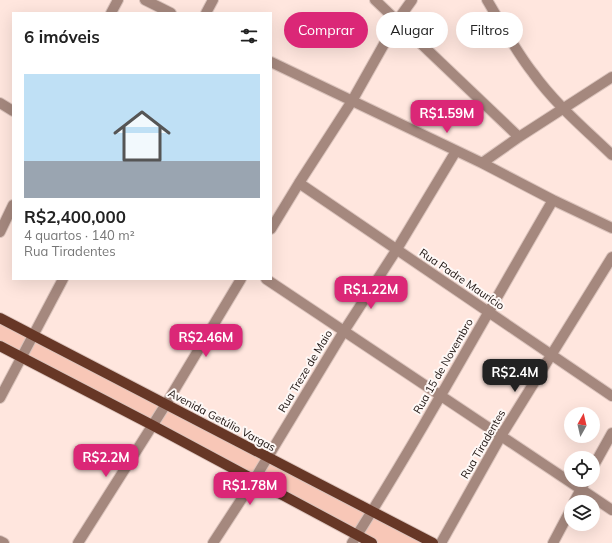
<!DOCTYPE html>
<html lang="pt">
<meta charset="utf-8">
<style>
body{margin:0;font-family:Mulish,sans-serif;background:#f6f6f6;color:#222;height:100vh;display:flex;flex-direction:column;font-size:15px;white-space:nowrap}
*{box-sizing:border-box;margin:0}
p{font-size:13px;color:#767676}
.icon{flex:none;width:22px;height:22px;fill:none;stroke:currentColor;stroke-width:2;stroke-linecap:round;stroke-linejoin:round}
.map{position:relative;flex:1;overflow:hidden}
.panel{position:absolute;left:12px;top:12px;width:260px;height:268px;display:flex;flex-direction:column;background:#fff;border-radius:0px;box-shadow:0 4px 16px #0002}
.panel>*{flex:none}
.top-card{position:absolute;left:284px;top:12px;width:268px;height:36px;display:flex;gap:8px}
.needle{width:26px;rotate:8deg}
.buttons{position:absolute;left:564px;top:407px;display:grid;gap:8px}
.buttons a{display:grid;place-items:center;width:36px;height:36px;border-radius:50%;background:#fff;box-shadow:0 4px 16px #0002;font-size:20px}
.price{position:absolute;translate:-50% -34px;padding:0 9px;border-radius:8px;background:#db2777;color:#fff;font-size:13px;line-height:26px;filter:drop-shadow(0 1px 2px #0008)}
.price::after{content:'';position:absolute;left:50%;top:24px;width:12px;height:9px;margin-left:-6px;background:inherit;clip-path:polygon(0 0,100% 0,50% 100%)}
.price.current{background:#222;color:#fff}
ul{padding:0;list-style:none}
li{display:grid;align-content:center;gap:8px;height:212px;padding:0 12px}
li+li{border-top:1px solid #e0e0e0}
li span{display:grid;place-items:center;height:124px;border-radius:0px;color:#555}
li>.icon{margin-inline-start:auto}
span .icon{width:72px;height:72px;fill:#fffc;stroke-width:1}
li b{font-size:17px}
h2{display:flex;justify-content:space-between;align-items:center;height:48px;padding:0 12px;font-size:17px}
.tag{padding:0 14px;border-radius:18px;background:#fff;box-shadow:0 4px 16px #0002;font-size:14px;line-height:36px}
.tag.current{background:#db2777;color:#fff}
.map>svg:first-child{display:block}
.green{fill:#f8c7b7}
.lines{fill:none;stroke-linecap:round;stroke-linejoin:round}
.minor-casing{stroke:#dbc4bd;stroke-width:12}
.major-casing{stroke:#dbc4bd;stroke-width:12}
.minor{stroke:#a5887e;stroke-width:10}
.major{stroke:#673726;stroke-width:10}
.labels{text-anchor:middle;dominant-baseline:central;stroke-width:4;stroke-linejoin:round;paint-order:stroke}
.street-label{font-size:11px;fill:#1c120f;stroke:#fef8f6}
</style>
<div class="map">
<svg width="612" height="543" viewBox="0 0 612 543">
<rect width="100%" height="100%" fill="#ffe6de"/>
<path class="green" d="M0 321 30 337 20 354 0 343Z
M35 339 159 405 150 422 25 357Z
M167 408 263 459 252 477 155 425Z
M269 461 366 512 355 532 257 480Z
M372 515 426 543H374L361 536Z"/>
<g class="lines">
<defs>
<path id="minor" d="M145 0 171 13
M375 0 519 137
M487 0C502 25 515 50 533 73 555 104 585 129 612 155
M111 13 118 0
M206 13 213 0
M271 62 482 163 553 200 612 228
M0 103 13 111
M482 163 519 137 612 77
M299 183 612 396
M271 229 299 183 352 101 397 21 412 0
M0 232 13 205
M266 279 612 510
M0 398 63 279
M593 467 612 433
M574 502 586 480
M0 541 4 543
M78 543 166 404 241 279
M213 543 254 480 344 331 397 249 456 151
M352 543C423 431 486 315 553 200
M441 543 501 436 612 257
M553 543 571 509"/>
<path id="major" d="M0 318 433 543
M0 346 152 425 372 543"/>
</defs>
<use href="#minor" class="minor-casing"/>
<use href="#major" class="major-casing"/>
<use href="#minor" class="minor"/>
<use href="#major" class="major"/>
</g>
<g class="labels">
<g class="street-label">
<text transform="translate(462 279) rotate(34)">Rua Padre Maurício</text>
<text transform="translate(443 366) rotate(-60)">Rua 15 de Novembro</text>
<text transform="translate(305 371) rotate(-59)">Rua Treze de Maio</text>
<text transform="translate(222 420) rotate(28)">Avenida Getúlio Vargas</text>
<text transform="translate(483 444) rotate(-60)">Rua Tiradentes</text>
</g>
</g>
</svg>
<div class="buttons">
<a><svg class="needle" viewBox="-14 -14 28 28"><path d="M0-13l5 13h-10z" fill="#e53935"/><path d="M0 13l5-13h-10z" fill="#767676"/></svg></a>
<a><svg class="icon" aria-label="locate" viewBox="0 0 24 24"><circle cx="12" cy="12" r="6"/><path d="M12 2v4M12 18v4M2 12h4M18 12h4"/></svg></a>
<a><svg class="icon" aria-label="layers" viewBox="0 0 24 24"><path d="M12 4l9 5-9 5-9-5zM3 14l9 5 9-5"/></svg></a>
</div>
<b class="price" style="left:447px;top:134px">R$1.59M</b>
<b class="price" style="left:371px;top:310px">R$1.22M</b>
<b class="price" style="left:206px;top:358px">R$2.46M</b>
<b class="price current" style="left:515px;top:393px">R$2.4M</b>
<b class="price" style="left:106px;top:478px">R$2.2M</b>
<b class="price" style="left:250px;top:506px">R$1.78M</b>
<div class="top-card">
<a class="tag current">Comprar</a>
<a class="tag">Alugar</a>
<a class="tag">Filtros</a>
</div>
<section class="panel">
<h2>6 imóveis<svg class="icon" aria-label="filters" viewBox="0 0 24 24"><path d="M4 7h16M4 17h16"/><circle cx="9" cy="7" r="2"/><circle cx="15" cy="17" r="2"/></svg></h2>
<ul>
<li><span style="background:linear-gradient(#bfe0f5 70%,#9aa5b1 0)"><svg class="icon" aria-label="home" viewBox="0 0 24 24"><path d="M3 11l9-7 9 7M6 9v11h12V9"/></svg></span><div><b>R$2,400,000</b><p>4 quartos · 140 m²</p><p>Rua Tiradentes</p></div></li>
</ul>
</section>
</div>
